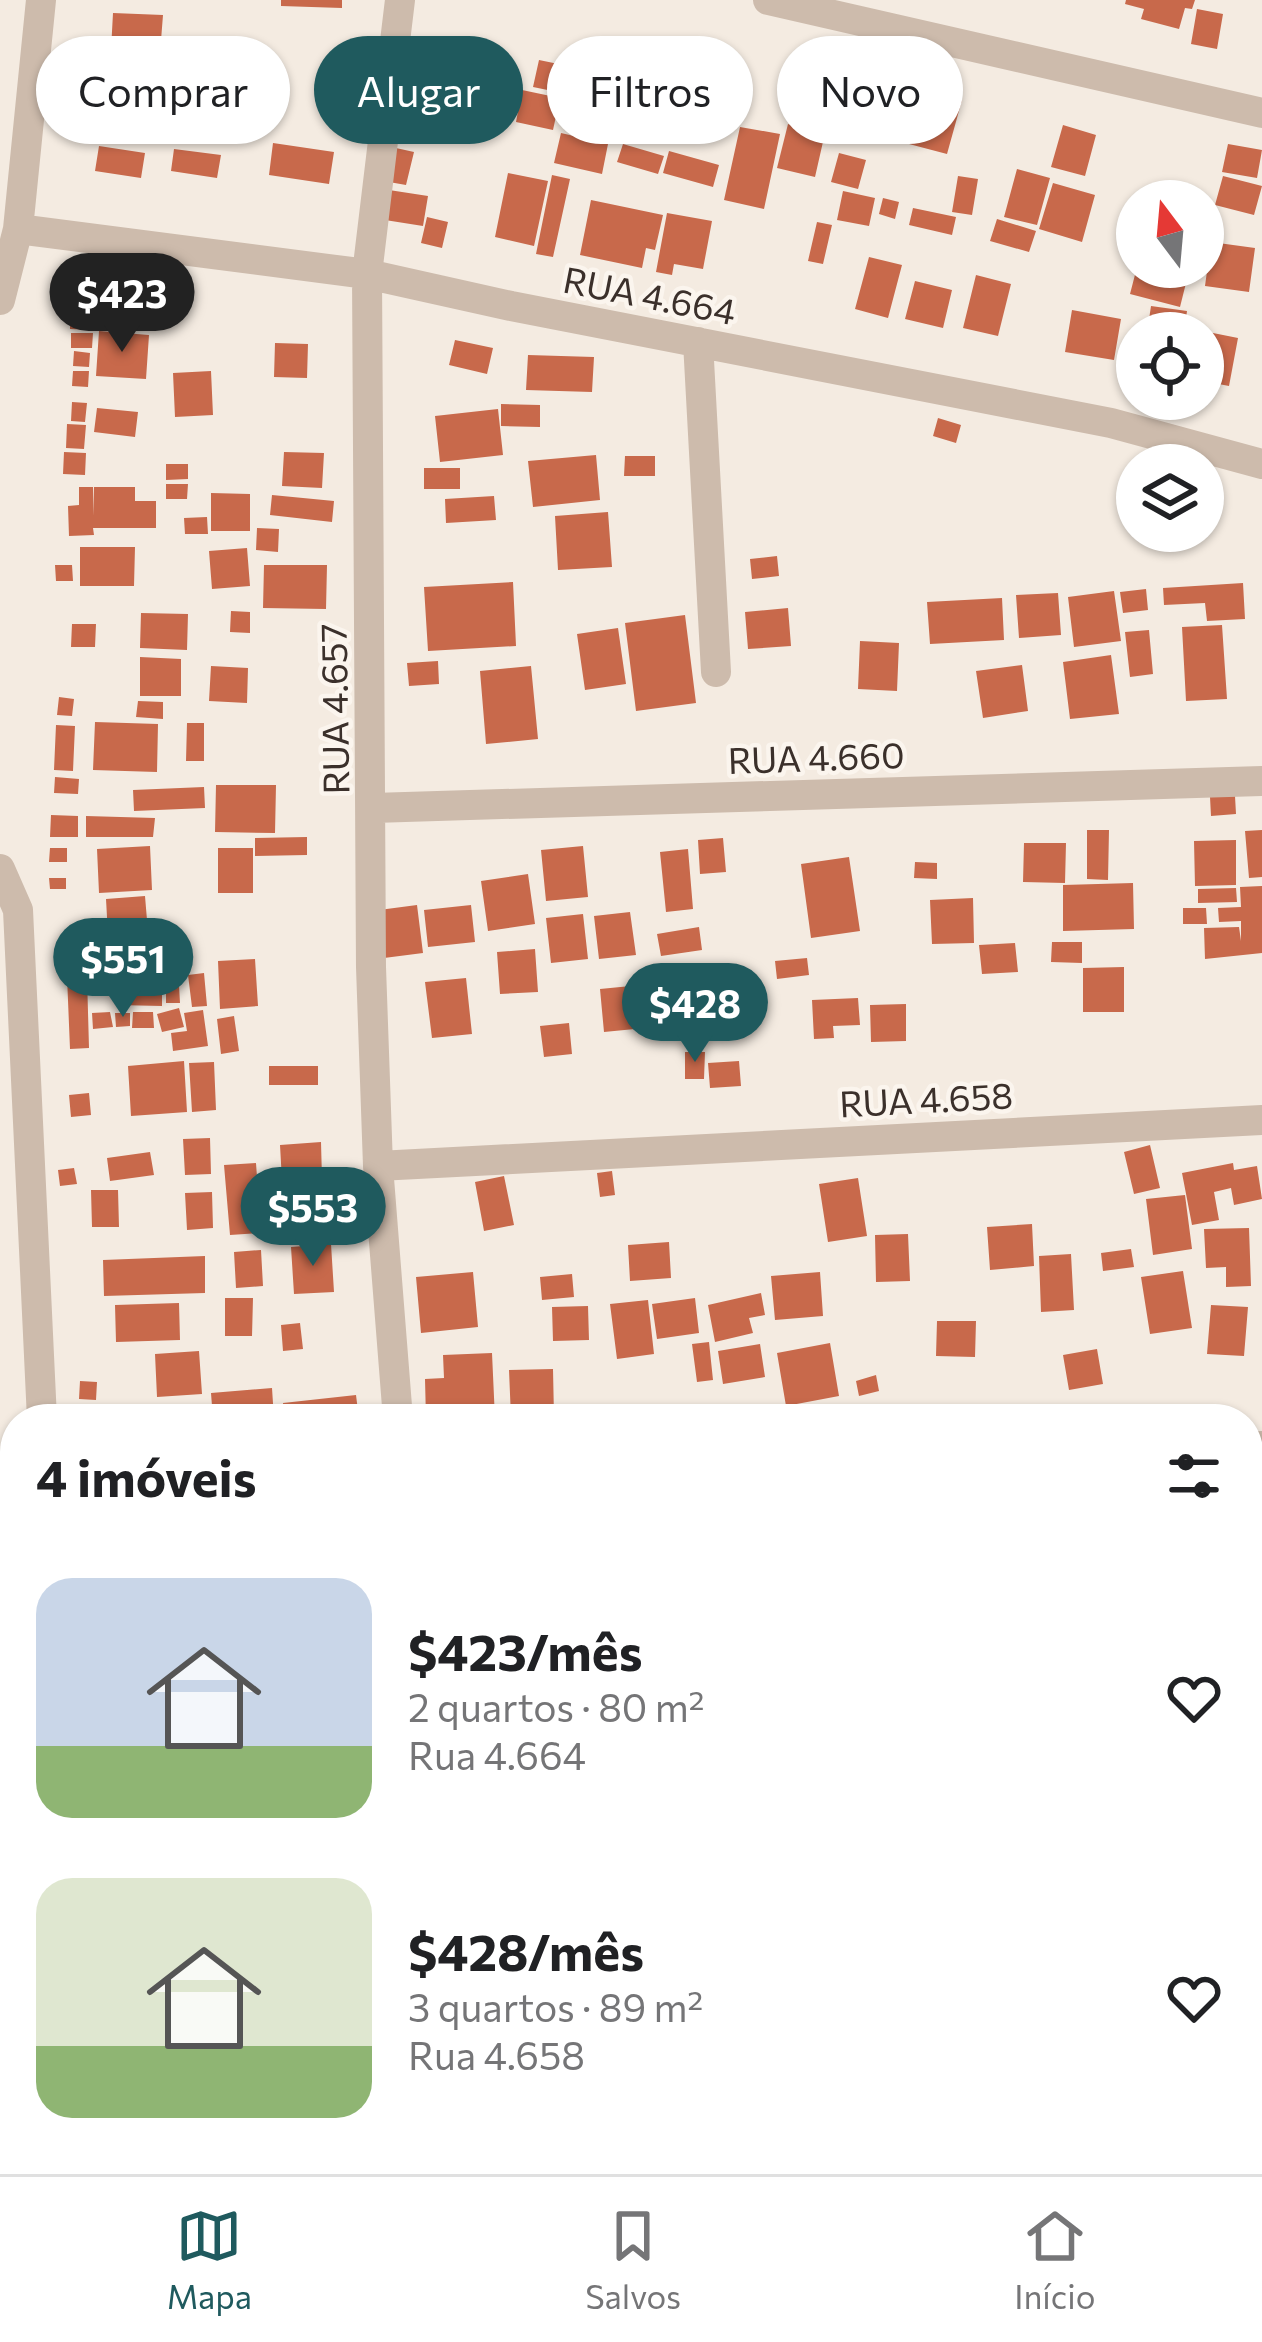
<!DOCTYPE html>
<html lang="pt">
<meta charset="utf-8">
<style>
body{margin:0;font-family:Commissioner,sans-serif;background:#f2f2f2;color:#202124;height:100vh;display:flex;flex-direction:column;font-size:45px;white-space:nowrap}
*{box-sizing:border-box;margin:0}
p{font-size:39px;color:#757577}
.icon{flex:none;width:66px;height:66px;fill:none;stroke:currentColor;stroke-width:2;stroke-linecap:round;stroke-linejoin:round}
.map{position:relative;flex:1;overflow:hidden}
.drawer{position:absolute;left:0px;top:1404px;width:1263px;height:771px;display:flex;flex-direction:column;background:#fff;border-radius:48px 48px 0 0;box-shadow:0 3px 9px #0004}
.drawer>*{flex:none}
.hud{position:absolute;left:36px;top:36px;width:1191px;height:108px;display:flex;gap:24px}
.needle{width:78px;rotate:344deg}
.buttons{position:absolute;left:1116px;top:180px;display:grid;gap:24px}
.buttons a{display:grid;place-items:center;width:108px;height:108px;border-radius:50%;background:#fff;box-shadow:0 3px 9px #0004;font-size:60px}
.price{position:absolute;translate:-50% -102px;padding:0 27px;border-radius:42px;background:#1f5a5e;color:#fff;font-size:39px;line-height:78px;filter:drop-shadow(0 3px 6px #0008)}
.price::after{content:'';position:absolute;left:50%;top:72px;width:36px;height:27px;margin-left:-18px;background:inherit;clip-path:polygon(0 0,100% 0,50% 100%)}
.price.current{background:#222;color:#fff}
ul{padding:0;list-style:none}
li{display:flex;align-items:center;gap:36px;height:300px;padding:0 36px}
li span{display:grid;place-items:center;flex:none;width:336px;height:240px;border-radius:36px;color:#555}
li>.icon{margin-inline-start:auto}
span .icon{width:144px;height:144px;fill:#fffc;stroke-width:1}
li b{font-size:51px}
h2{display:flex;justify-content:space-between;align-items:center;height:144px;padding:0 36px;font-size:51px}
.chip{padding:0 42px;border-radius:54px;background:#fff;box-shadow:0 3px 9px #0004;font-size:42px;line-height:108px}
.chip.current{background:#1f5a5e;color:#fff}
.menu{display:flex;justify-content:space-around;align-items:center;height:168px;border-top:3px solid #e0e0e0;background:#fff;font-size:33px;color:#757577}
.menu a{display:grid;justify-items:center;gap:6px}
.menu .current{color:#1f5a5e}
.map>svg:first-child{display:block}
.building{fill:#c8694b}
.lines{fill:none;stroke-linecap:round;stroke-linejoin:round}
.minor{stroke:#cdbbac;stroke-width:30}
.labels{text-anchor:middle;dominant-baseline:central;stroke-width:9;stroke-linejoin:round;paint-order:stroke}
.street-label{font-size:36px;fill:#3b302b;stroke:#fbf5ee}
</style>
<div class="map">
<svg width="1262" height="2174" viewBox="0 0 1262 2174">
<rect width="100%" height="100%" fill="#f4ebe1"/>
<path class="building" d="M281 0H342V8L281 6Z
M1126 0H1195L1192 9 1185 8 1179 29 1141 19 1144 9 1125 4Z
M1197 9 1223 14 1217 49 1191 44Z
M113 13 163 15 160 53 111 50Z
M539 60 573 67 567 94 533 87Z
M138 65 205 69 202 112 136 108Z
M642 69 678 76 667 130 631 122Z
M571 89 609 96 601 135 563 128Z
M924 89 962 100 947 154 909 144Z
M522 90 560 98 553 130 516 122Z
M681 94 720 104 710 142 671 132Z
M398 96 432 101 429 122 394 117Z
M462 111 482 115 478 133 459 129Z
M436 114 453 117 449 138 431 135Z
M788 124 825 133 815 177 777 168Z
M1063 125 1096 135 1085 176 1051 167Z
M740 127 780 134 764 209 724 200Z
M561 133 608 144 602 174 554 163Z
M273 143 334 152 329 184 269 175Z
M623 144 664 156 658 174 617 162Z
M1228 144 1262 150 1257 178 1222 172Z
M99 146 145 153 141 178 95 171Z
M396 148 414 152 406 185 389 182Z
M174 149 221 155 217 178 171 171Z
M669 151 719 165 713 187 663 173Z
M839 153 866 160 858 189 831 182Z
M1017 169 1050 178 1037 225 1004 217Z
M508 173 548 181 534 246 495 237Z
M552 175 570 179 553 257 536 254Z
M958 176 978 179 972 215 952 212Z
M1223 176 1262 186 1254 215 1215 205Z
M1053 183 1095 195 1082 242 1039 229Z
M389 190 428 196 423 226 385 220Z
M843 191 875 198 869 226 837 220Z
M883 198 899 202 895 219 879 214Z
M591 200 663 215 655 250 646 248 642 268 580 255Z
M913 208 956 217 952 235 909 225Z
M667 213 712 221 703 269 674 264 672 275 656 272Z
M427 217 448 222 442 248 421 243Z
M997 219 1036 231 1029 252 990 241Z
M817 222 832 225 823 264 808 261Z
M1211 242 1255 248 1249 292 1205 286Z
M869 257 902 265 888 318 855 309Z
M1137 267H1190L1180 307 1130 294Z
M976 275 1011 284 998 336 963 328Z
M154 276 189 280 186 307 151 302Z
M915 281 952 290 943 328 905 319Z
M1151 306 1187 311 1184 333H1147Z
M70 309H92V330L70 329Z
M1072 310 1121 319 1114 360 1065 352Z
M99 331 149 335 146 379 96 376Z
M1203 331 1238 338 1229 386 1203 381Z
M71 333H93L92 348H71Z
M455 340 493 348 487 374 449 365Z
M275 343 308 344 307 378 274 377Z
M74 351 90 353 89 367 73 366Z
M528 355 594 357 592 392 526 390Z
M73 371H89L88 387 72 386Z
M211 371 213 415 175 417 173 373Z
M72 402 87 403 85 422 71 421Z
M501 404 540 405V427L501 426Z
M97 408 138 412 135 437 94 432Z
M498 409 503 455 440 462 435 416Z
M938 418 961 425 956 443 933 436Z
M67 424 86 425 84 449 66 448Z
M64 452 86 453 85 475 63 474Z
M284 452 324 453 322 488 282 486Z
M596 455 600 500 533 507 528 461Z
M625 456H655V476H624Z
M166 464H188V479L166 480Z
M424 468H460V489H424Z
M166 484H188L187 499H166Z
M79 487H93V516L94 487H135V501H156V528H93L94 535 69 536 68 506 79 505Z
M211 493 250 494V531H211Z
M272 495 334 501 332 522 270 515Z
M494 496 496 520 446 523 445 499Z
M1203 508 1217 512 1212 530 1203 527Z
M608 512 612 567 558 570 555 516Z
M207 517 208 534H185L184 518Z
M257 528 279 529 278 552 256 550Z
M80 547H135L134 586H80Z
M247 548 250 586 212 589 209 551Z
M777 556 779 576 752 579 750 559Z
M55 565H72L73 581H56Z
M264 565H327L326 609 263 608Z
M513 582 516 646 428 651 424 587Z
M1243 583 1245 619 1207 621 1205 603 1164 605 1163 588Z
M1146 589 1148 610 1123 613 1120 592Z
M1114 591 1121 641 1074 647 1068 597Z
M1058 593 1061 635 1019 638 1016 595Z
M1002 598 1004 640 930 644 927 602Z
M788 608 791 646 748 649 745 612Z
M231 611 250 612V633L230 632Z
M141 613 188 614 187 650 140 648Z
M685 615 696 703 636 711 625 623Z
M72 624H96L95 647H71Z
M1222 625 1227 699 1186 701 1182 627Z
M618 628 626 684 585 690 577 634Z
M1149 630 1153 674 1130 677 1125 632Z
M860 641 899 643 897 691 858 689Z
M1111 655 1119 714 1070 719 1063 662Z
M140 657 181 659V696H140Z
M438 661 439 684 409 686 407 663Z
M1022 665 1028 711 983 718 976 671Z
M211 666 248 668 247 703 209 701Z
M531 666 538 739 486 744 480 671Z
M59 697 74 699 72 716 57 715Z
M138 701 163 702V719L136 717Z
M95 722 158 724 157 772 93 770Z
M187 723H204V761H186Z
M56 725 75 726 73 771 54 770Z
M55 777 79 779 78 794 54 793Z
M216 785H276L275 833 215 832Z
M204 787 205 808 134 811 133 790Z
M1235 796 1236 814 1211 816 1210 797Z
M51 815 78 816V837H50Z
M86 816 155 818 153 837H86Z
M1087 830H1109L1108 880 1087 879Z
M1262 830V877L1249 878 1245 831Z
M307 837V855L255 856V838Z
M723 838 726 872 700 874 698 840Z
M1236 840V885L1195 886 1194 841Z
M1024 843H1066L1065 883 1023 882Z
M150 846 152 890 99 893 97 849Z
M583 846 588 897 546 901 541 850Z
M50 848H67V862H49Z
M218 848H253V893H218Z
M688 849 693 909 666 912 660 852Z
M849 857 860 931 811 938 801 864Z
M915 862 937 863V879L914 878Z
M528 874 535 924 488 931 481 881Z
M49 878H66V889H50Z
M1133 883 1134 929 1063 931V885Z
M1262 886V953L1205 959 1204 928 1239 927 1241 941V921L1219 922 1218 908 1241 907 1240 887Z
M1236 888 1237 902 1198 903V889Z
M145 896 148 932 108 935 106 899Z
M973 898 974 943 932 944 930 900Z
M417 905 423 953 384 958 379 910Z
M471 905 475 942 428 947 424 910Z
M1183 908H1206L1207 924H1183Z
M630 912 636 955 599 959 594 916Z
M583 914 588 959 551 963 546 918Z
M102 925 103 951 77 952 76 927Z
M699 927 702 950 661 956 657 934Z
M1052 942H1082V963L1051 962Z
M1015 943 1018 972 982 974 979 945Z
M535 949 538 992 500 994 497 952Z
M807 958 809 975 777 979 775 961Z
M255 959 258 1006 220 1009 218 961Z
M738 967 740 1024 709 1026 707 968Z
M1124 967V1012H1083V968Z
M178 968 180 1003H166V969Z
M698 968 703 1016 668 1020 662 972Z
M204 973 207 1006 192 1007 188 975Z
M67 976H87L89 1048 70 1049Z
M466 978 472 1034 432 1038 425 982Z
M117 984 162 985V1006L117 1005Z
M641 985 645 1028 604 1032 600 989Z
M858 998 860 1025 833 1026 834 1038 814 1039 812 1000Z
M906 1004V1041L871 1042 870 1005Z
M179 1008 184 1027 162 1032 157 1014Z
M203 1010 208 1046 173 1051 171 1033 187 1031 184 1013Z
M110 1012 113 1027 93 1029 92 1013Z
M133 1012H153L154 1028H132Z
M115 1013H130V1026L116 1027Z
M234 1016 239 1051 221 1054 217 1019Z
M569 1023 572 1054 544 1057 540 1026Z
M685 1052H705L704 1079H685Z
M184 1061 187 1112 131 1116 128 1066Z
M739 1061 741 1086 710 1088 708 1063Z
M214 1062 216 1110 192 1112 189 1063Z
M269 1066H318V1085H269Z
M89 1093 91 1115 71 1117 69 1095Z
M210 1138 211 1174 185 1175 183 1139Z
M321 1142 322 1179 282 1181 280 1145Z
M1150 1145 1160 1188 1134 1194 1124 1152Z
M150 1152 154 1175 110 1181 107 1158Z
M256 1163 261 1233 230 1235 224 1165Z
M1233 1163 1234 1170 1257 1166 1262 1199 1234 1205 1231 1188 1214 1192 1219 1220 1192 1225 1182 1173Z
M74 1168 77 1184 60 1186 58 1170Z
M612 1171 615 1195 600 1197 597 1173Z
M504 1176 514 1225 484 1231 475 1182Z
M858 1178 867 1236 828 1242 819 1184Z
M91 1190H118L119 1227H92Z
M212 1192 213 1228 187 1230 185 1193Z
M289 1194H322L323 1235H290Z
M1185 1195 1192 1249 1153 1255 1146 1199Z
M1032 1224 1034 1266 990 1270 987 1227Z
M1249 1228 1251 1286 1226 1287V1267L1206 1268 1204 1229Z
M908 1234 910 1281 876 1282 875 1235Z
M669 1242 671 1278 630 1281 628 1245Z
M331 1244 334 1292 294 1294 291 1247Z
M1131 1249 1134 1267 1103 1271 1101 1253Z
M261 1250 263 1286 236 1288 234 1252Z
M1071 1254 1074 1310 1041 1312 1039 1256Z
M205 1256V1293L104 1296 103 1260Z
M1183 1271 1192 1328 1150 1334 1141 1277Z
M473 1272 478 1327 421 1333 416 1277Z
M820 1272 823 1316 775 1320 771 1276Z
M572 1274 574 1297 542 1300 540 1277Z
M761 1293 765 1315 749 1318 753 1333 715 1342 708 1305Z
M225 1298H253L252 1336H225Z
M695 1298 699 1333 657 1339 652 1304Z
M648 1300 654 1354 617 1359 610 1304Z
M179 1303 180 1340 116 1342 115 1305Z
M1211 1305 1248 1307 1244 1356 1207 1354Z
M588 1306 589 1340 553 1341 552 1307Z
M937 1321H976L975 1357 936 1356Z
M300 1323 303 1349 283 1351 281 1325Z
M709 1342 713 1380 697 1382 692 1344Z
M830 1343 839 1396 786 1406 777 1353Z
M760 1344 765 1377 723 1384 718 1351Z
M1097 1349 1103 1384 1069 1390 1063 1355Z
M199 1351 202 1394 157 1397 155 1354Z
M492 1353 495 1419H426L425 1379 444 1378 443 1355Z
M553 1369 554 1417 511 1418 509 1370Z
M876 1375 879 1391 859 1396 856 1381Z
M80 1381 97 1382 96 1400 79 1399Z
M272 1388 274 1419H213L211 1393Z
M356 1395 359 1419H284L283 1403Z
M1248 1825 1262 1826V1869H1248Z
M1248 1925 1262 1927 1257 1965 1248 1964Z
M1248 1974 1262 1976V2019L1248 2016Z
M5 2084H15V2123H6Z
M1248 2084 1262 2087V2140L1248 2137Z
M5 2125H15V2144H6Z"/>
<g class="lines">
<path class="minor" d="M768 0 1262 113
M18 229 367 274 511 306 1111 423 1262 464
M0 300 18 229 41 0
M698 342 716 672
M373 808 1262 781
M0 869 18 910 42 1419
M378 1166 1262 1120
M398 1419 378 1166 371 967 367 274 400 0
M1248 1447 1262 1446
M1248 1693 1262 1582
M1248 1793H1262
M75 2160 76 2174
M273 2174 471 2160"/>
</g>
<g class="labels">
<g class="street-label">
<text transform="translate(650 294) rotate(11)">RUA 4.664</text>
<text transform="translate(333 709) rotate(-91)">RUA 4.657</text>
<text transform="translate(816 756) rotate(-2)">RUA 4.660</text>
<text transform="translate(926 1098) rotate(-3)">RUA 4.658</text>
</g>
</g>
</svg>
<div class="buttons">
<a><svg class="needle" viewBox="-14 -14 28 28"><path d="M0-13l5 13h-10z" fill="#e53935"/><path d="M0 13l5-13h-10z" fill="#757577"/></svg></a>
<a><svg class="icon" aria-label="locate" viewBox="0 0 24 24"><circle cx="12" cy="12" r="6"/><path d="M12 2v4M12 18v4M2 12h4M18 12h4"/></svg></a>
<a><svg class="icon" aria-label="layers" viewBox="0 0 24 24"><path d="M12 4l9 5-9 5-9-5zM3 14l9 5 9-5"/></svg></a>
</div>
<b class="price current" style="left:122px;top:355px">$423</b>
<b class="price" style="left:123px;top:1020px">$551</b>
<b class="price" style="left:695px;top:1065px">$428</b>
<b class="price" style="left:313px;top:1269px">$553</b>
<div class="hud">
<a class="chip">Comprar</a>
<a class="chip current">Alugar</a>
<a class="chip">Filtros</a>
<a class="chip">Novo</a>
</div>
<section class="drawer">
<h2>4 imóveis<svg class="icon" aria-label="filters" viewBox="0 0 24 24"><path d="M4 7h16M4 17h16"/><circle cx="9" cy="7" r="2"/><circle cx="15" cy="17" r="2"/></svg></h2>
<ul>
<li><span style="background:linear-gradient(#c9d6e8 70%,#8fb573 0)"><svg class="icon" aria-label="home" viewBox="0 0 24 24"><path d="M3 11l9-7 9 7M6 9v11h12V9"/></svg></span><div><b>$423/mês</b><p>2 quartos · 80 m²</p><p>Rua 4.664</p></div><svg class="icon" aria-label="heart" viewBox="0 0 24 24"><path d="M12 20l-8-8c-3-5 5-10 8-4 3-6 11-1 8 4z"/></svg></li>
<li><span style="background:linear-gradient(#dfe7d0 70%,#8fb573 0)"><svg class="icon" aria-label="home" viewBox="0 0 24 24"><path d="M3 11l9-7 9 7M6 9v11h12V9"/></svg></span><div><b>$428/mês</b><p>3 quartos · 89 m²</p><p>Rua 4.658</p></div><svg class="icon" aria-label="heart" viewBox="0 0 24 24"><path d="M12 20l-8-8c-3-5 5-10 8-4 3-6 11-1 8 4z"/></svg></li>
</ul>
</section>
</div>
<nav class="menu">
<a class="current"><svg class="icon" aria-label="map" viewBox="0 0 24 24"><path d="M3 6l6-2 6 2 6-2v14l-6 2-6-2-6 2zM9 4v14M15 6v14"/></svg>Mapa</a>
<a><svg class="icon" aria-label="saved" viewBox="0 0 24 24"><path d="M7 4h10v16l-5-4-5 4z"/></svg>Salvos</a>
<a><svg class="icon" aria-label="home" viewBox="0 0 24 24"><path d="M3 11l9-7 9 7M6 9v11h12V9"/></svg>Início</a>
</nav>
